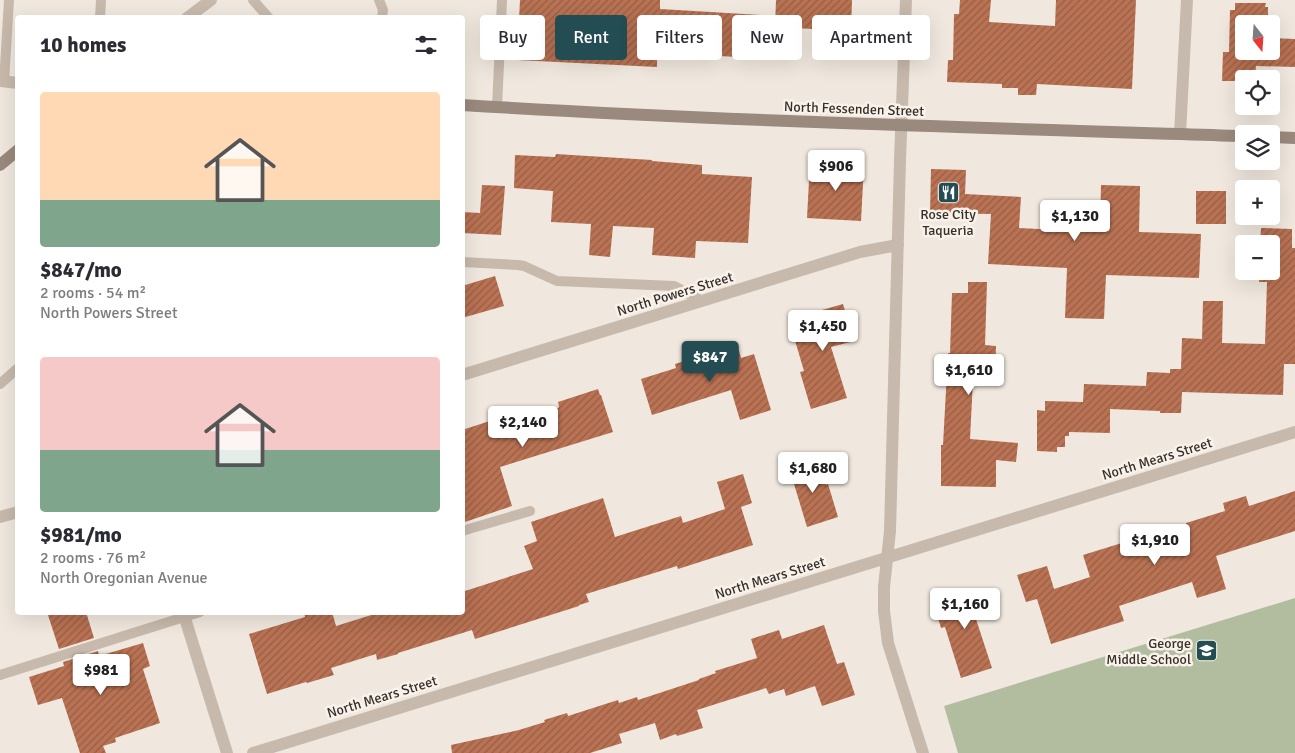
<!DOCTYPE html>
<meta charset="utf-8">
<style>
body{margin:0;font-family:Signika,sans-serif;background:#f7f7f7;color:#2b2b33;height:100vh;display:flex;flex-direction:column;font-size:19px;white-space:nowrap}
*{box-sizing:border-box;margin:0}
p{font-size:16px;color:#7c7c81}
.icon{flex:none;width:28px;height:28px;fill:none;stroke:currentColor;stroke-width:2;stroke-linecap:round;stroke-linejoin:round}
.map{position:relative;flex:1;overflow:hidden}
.side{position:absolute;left:15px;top:15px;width:450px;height:600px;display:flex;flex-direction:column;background:#fff;border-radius:5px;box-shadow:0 5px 20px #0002}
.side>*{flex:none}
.top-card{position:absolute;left:480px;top:15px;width:475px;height:45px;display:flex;gap:10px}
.needle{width:32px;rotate:163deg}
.tools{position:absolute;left:1235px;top:15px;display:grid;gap:10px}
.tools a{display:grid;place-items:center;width:45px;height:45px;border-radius:5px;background:#fff;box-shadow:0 5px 20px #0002;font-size:25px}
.price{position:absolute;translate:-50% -42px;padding:0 11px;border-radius:5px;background:#fff;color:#222;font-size:16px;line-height:32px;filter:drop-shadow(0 1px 2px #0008)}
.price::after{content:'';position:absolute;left:50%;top:30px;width:15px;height:11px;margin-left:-8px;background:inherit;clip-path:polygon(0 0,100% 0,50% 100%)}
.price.active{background:#234d53;color:#fff}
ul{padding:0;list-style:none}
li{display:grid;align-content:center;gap:10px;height:265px;padding:0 25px}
li span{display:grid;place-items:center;height:155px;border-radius:5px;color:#555}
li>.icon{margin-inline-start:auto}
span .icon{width:90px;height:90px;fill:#fffc;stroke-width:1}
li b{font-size:21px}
h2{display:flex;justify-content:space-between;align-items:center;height:60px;padding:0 25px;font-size:21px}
.chip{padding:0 18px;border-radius:5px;background:#fff;box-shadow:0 5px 20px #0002;font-size:18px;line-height:45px}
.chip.active{background:#234d53;color:#fff}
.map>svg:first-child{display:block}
.garden{fill:#b2bd9f}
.building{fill:url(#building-hatch)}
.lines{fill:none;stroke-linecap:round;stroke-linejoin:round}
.service{stroke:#c7b9ab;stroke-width:10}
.minor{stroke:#c7b9ab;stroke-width:12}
.tertiary{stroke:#c7b9ab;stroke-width:12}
.secondary{stroke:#9a897d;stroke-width:12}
.labels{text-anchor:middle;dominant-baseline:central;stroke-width:5;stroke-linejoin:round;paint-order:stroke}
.street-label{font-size:14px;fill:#352e29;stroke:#f8f2ea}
.poi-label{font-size:14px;fill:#352e29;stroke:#f8f2ea}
</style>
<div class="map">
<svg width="1295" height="753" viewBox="0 0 1295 753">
<defs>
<pattern id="building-hatch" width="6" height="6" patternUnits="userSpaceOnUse" patternTransform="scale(1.25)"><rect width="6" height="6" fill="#b97253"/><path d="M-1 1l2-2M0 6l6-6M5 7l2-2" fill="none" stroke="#975e45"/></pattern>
</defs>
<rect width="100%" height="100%" fill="#f0e8de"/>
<path class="garden" d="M1295 598V753H958L944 706Z"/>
<path class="building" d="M520 0H660V9L761 15 759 58 657 53V67L517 60Z
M776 0H852L851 31 775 27Z
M960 0H991L989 22 1055 26 1056 0H1136L1132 89 1037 84 1036 95H1018V88H1002V84L947 82 948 60H953L954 14H959Z
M1235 3H1266L1265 7H1268V24H1244V51H1271V38L1295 39V67L1256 66 1255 79H1244V81H1222L1223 52H1229L1230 10H1235Z
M556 154 652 160V161L702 165V174L752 177 748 243 696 241 695 258 652 255 654 228 613 226 610 257 589 255 591 224 551 222 553 191 514 188 515 155 555 157Z
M810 162 864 165 861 221 807 218Z
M931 169 966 170 965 194 1021 197 1019 228 1100 232 1101 185 1140 186 1139 232 1201 234 1199 278 1106 275 1104 319 1065 318 1067 268 988 264 991 214 930 213Z
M482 185 505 186 501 235 462 233V212L480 213Z
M1196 191H1226V224H1196Z
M1261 228 1292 229V248H1295V364H1284L1283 395 1182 392 1181 413H1160V411L1110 409V433L1069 432V436H1065V447H1057V452L1037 451V410L1045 411V401L1083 402 1084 384 1146 386 1147 372 1170 373V369H1181L1182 338 1202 339 1203 301H1223L1222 343 1265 344 1267 282H1259V271H1271V244H1260Z
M495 276 504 306 462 318V286Z
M968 282H987L985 345 996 346 995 381 973 380 970 439 1018 443 1016 462 996 460V487H994L941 486V445H943L948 353H950L952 293H968Z
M843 304 846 314 852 312 857 329 851 331 854 341 831 347 847 398 811 409 800 372 804 371 791 327 796 326 794 318Z
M737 343 741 358 754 354 771 410 740 420 731 390 652 415 641 379 676 368 675 364 711 353 710 351Z
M598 389 600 395H601L613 432 500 467 512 506 462 523V430L493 420 495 428 558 408 559 407 558 402Z
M808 458 813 474 822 471 826 485 828 484 838 517 807 527 788 464Z
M743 474 752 503 741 507 753 545 678 569 677 566 586 594 589 602 579 605V606L475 639 472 630 398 653V654L377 660 376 654 331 668 334 675 307 683 306 682 267 694 249 634 305 617 304 612H332L336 626 381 612H462V592L533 569 524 546 537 541 531 522 603 498 615 537 681 516 683 523 725 509 717 482Z
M1295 491V531L1216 556 1226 589 1197 598 1192 582 1119 606 1124 621 1051 644 1037 599 1026 602 1017 575 1047 566 1054 589 1090 577 1083 555 1125 542 1124 539 1150 531 1152 537 1187 526 1186 523 1225 511 1223 503 1246 496 1249 506Z
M981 588 987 610 974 613 992 668 961 678 945 627 941 628 933 601Z
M47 612H86L94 638 59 649Z
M824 625 837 664 844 662 855 695 822 706 815 686 786 696 784 689 769 694 766 688 697 710 703 728 677 736 676 734 660 740 655 723 619 734 622 743 590 753H452L451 745 519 730 545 722 544 720 567 713 568 716 618 700 619 703 637 697 638 700 699 680V679L716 673 715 671 757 658 751 639 779 630 782 639Z
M143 643 150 666 143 669 160 723 115 738 116 742 103 746 106 753H80L62 698 38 705 29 677 64 666 63 662 98 651 99 656Z"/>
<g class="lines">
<path class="service" d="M253 0 269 18
M379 0 383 10 382 18
M100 18 101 0
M4 82 9 0
M497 107 502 0
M462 262 518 265 524 266 557 281 674 286 702 301
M0 384 18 368
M462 531 530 511
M0 675 200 612"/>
<path class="minor" d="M906 0 900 160 890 531 884 587V611L888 643 923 753
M1180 134 1187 0
M462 375 860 252 898 245
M0 517 18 512
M183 612 227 753
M253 753 1295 432"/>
<path class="tertiary" d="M187 18 211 0
M0 81 18 83"/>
<path class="secondary" d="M462 105C723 121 983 128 1244 136
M1271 137 1295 138
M0 165 18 150"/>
</g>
<defs>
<symbol id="restaurant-square" viewBox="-11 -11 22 22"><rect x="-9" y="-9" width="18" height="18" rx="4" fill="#234d53" stroke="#f8f2ea"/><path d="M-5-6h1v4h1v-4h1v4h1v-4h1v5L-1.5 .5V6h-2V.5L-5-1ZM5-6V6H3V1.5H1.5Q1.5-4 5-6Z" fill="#fff"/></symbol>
<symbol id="school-square" viewBox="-11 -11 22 22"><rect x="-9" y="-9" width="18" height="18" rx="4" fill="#234d53" stroke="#f8f2ea"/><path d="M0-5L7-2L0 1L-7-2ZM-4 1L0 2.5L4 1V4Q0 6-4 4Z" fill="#fff"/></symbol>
</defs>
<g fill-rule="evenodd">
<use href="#restaurant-square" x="936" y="180" width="25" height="25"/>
<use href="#school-square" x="1194" y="638" width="25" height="25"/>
</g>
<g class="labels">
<g class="street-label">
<text transform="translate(854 109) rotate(2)">North Fessenden Street</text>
<text transform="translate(675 294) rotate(-17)">North Powers Street</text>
<text transform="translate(1157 459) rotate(-17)">North Mears Street</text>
<text transform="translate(770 578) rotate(-17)">North Mears Street</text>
<text transform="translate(382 697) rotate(-17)">North Mears Street</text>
</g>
<g class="poi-label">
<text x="948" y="214">Rose City<tspan x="948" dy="16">Taqueria</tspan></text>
<text x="1191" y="643" text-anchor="end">George<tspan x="1191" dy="16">Middle School</tspan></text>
</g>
</g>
</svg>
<div class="tools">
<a><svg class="needle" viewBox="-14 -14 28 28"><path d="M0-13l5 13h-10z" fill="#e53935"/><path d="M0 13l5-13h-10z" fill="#7c7c81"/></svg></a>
<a><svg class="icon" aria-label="locate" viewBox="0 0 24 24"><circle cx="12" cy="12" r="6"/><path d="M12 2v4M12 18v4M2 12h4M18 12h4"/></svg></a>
<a><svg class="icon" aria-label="layers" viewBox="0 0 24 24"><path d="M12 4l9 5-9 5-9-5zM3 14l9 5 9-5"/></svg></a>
<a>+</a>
<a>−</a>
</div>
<b class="price" style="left:836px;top:192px">$906</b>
<b class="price" style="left:1075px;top:242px">$1,130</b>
<b class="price" style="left:823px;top:352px">$1,450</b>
<b class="price active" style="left:710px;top:383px">$847</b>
<b class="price" style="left:969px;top:396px">$1,610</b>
<b class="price" style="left:523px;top:448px">$2,140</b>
<b class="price" style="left:813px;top:494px">$1,680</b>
<b class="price" style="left:1155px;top:566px">$1,910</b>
<b class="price" style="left:965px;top:630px">$1,160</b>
<b class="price" style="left:101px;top:696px">$981</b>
<div class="top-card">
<a class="chip">Buy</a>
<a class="chip active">Rent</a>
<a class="chip">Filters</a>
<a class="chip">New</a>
<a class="chip">Apartment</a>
</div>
<section class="side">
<h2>10 homes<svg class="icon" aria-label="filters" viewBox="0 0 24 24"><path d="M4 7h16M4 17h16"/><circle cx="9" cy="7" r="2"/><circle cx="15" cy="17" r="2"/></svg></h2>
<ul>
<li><span style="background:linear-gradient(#ffd9b3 70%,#7fa58c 0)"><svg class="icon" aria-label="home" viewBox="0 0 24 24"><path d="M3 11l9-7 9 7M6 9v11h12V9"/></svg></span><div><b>$847/mo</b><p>2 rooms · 54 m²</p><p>North Powers Street</p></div></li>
<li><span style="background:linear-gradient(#f6c9c9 60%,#7fa58c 0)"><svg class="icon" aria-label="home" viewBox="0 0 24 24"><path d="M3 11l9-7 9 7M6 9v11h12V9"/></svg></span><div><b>$981/mo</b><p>2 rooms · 76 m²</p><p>North Oregonian Avenue</p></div></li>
</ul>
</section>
</div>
